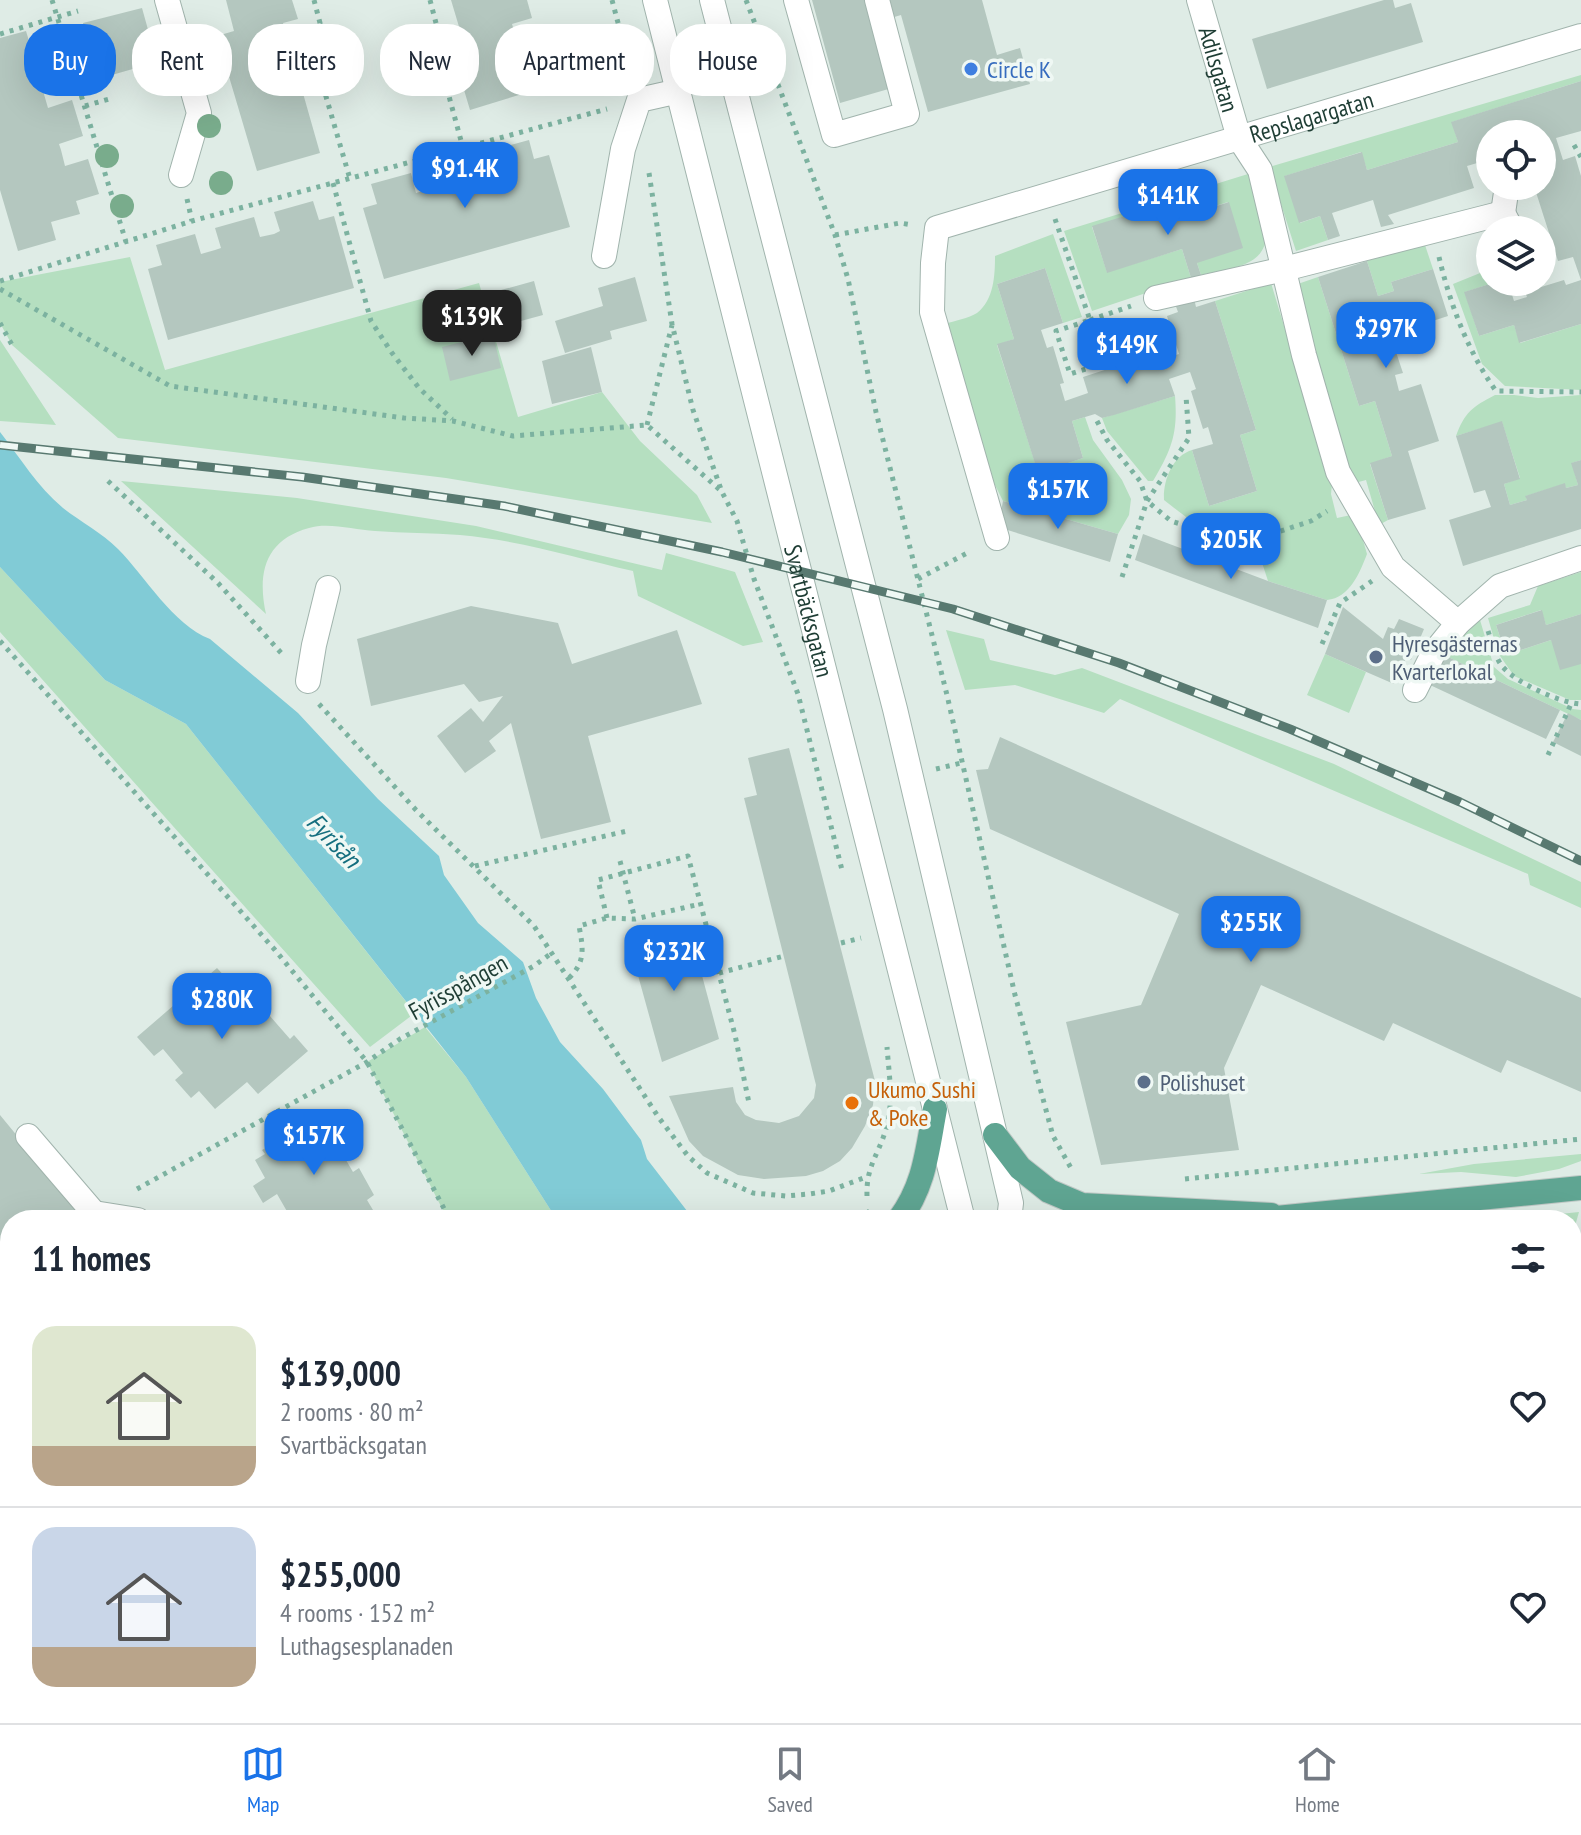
<!DOCTYPE html>
<meta charset="utf-8">
<style>
body{margin:0;font-family:"PT Sans Narrow",sans-serif;background:#f2f2f3;color:#1f2937;height:100vh;display:flex;flex-direction:column;font-size:30px;white-space:nowrap}
*{box-sizing:border-box;margin:0}
p{font-size:26px;color:#747a83}
.icon{flex:none;width:44px;height:44px;fill:none;stroke:currentColor;stroke-width:2;stroke-linecap:round;stroke-linejoin:round}
.map{position:relative;flex:1;overflow:hidden}
.side{position:absolute;left:0px;top:1210px;width:1582px;height:514px;display:flex;flex-direction:column;background:#fff;border-radius:32px 32px 0 0;box-shadow:0 8px 32px #0002}
.side>*{flex:none}
.top-card{position:absolute;left:24px;top:24px;width:800px;height:72px;display:flex;gap:16px}
.buttons{position:absolute;left:1476px;top:120px;display:grid;gap:16px}
.buttons a{display:grid;place-items:center;width:80px;height:80px;border-radius:50%;background:#fff;box-shadow:0 8px 32px #0002;font-size:40px}
.price{position:absolute;translate:-50% -68px;padding:0 18px;border-radius:16px;background:#1a73e8;color:#fff;font-size:26px;line-height:52px;filter:drop-shadow(0 2px 4px #0008)}
.price::after{content:'';position:absolute;left:50%;top:48px;width:24px;height:18px;margin-left:-12px;background:inherit;clip-path:polygon(0 0,100% 0,50% 100%)}
.price.current{background:#222;color:#fff}
ul{padding:0;list-style:none}
li{display:flex;align-items:center;gap:24px;height:200px;padding:0 32px}
li+li{border-top:2px solid #e0e1e3}
li span{display:grid;place-items:center;flex:none;width:224px;height:160px;border-radius:24px;color:#555}
li>.icon{margin-inline-start:auto}
span .icon{width:96px;height:96px;fill:#fffc;stroke-width:1}
li b{font-size:34px}
h2{display:flex;justify-content:space-between;align-items:center;height:96px;padding:0 32px;font-size:34px}
.pill{padding:0 28px;border-radius:32px;background:#fff;box-shadow:0 8px 32px #0002;font-size:28px;line-height:72px}
.pill.current{background:#1a73e8;color:#fff}
.menu{display:flex;justify-content:space-around;align-items:center;height:112px;border-top:2px solid #e0e1e3;background:#fff;font-size:22px;color:#747a83}
.menu a{display:grid;justify-items:center;gap:4px}
.menu .current{color:#1a73e8}
.map>svg:first-child{display:block}
.green{fill:#b5dfc0}
.water{fill:#81cbd6}
.building{fill:#b4c7bf}
.lines{fill:none;stroke-linecap:round;stroke-linejoin:round}
.minor-casing{stroke:#a1b4ad;stroke-width:26}
.major-casing{stroke:#c0c9c6;stroke-width:26}
.path{stroke:#7cb2a0;stroke-width:5;stroke-dasharray:4 6;stroke-linecap:butt}
.minor{stroke:#fff;stroke-width:24}
.major{stroke:#5fa592;stroke-width:24}
.rail-casing{stroke:#587970;stroke-width:9}
.rail{stroke:#eff8f4;stroke-width:6;stroke-dasharray:18;stroke-linecap:butt}
.tree{fill:#79ac8c}
.shop-dot{fill:#3f7fe0;stroke:#eff8f4;stroke-width:3}
.service-dot{fill:#5c6f8a;stroke:#eff8f4;stroke-width:3}
.food-dot{fill:#e8710a;stroke:#eff8f4;stroke-width:3}
.labels{text-anchor:middle;dominant-baseline:central;stroke-width:7;stroke-linejoin:round;paint-order:stroke}
.shop-label{font-size:24px;fill:#366cbe;stroke:#eff8f4;text-anchor:start}
.street-label{font-size:24px;fill:#1e3d34;stroke:#eff8f4}
.service-label{font-size:24px;fill:#4e5e75;stroke:#eff8f4;text-anchor:start}
.food-label{font-size:24px;fill:#c56008;stroke:#eff8f4;text-anchor:start}
.water-label{font-size:26px;font-style:italic;fill:#146e7e;stroke:#eff8f4}
</style>
<div class="map">
<svg width="1581" height="1723" viewBox="0 0 1581 1723">
<rect width="100%" height="100%" fill="#dfece6"/>
<path class="green" d="M1581 75V81L1452 122 1458 142 1367 170 1361 152 1285 176 1300 223 1320 216 1328 240 1296 251 1269 167Z
M1248 174C1257 199 1283 242 1251 261 1238 269 1216 271 1201 275L1197 263 1228 202 1172 220 1166 203 1092 227 1107 272 1182 249 1191 278 1092 311 1064 231Z
M1053 234 1082 317 1063 323 1045 268 997 284 1014 339 997 345 1038 472 1083 458 1072 421 1085 417 1093 440 1122 480 1131 499 1129 515 1118 534 1003 501 992 479 945 324C954 321 969 318 977 313 994 300 995 275 995 256Z
M1424 242 1433 269 1391 282 1394 291 1378 296 1367 261Z
M130 257 165 370 479 283 518 417 602 392 640 441 697 495 712 523 446 478 118 438 12 345 0 323V282Z
M1490 269V282H1496L1465 292 1479 336 1514 325 1520 343 1581 324V390L1505 386 1482 364 1453 284Z
M1318 277 1359 406 1375 401 1392 456 1370 464 1388 520 1379 525 1366 480 1351 484 1292 286Z
M1271 283 1332 484 1331 494 1337 518 1351 515 1358 523 1367 554C1360 572 1350 598 1327 600L1268 581 1252 532C1207 538 1198 526 1164 500 1163 481 1172 456 1192 450L1209 506 1257 491 1240 435 1256 430 1215 301Z
M0 340 2 343 56 425 0 421Z
M1495 395H1514L1538 398 1581 395V460L1572 463 1578 485 1566 488 1564 484 1526 496 1527 500 1510 505 1504 484 1520 478 1502 422 1456 436C1465 412 1472 407 1495 395Z
M1175 396C1178 433 1172 449 1153 481H1148L1107 431 1102 418Z
M121 481 297 498 476 526 662 570 666 553 735 572 763 642 743 646 638 596 633 571C576 558 518 540 460 535 432 533 403 533 375 531 354 530 329 522 309 528 265 540 257 573 266 614Z
M0 567 105 680 186 724 415 1013 370 1047 0 632Z
M1581 572V614L1546 625 1541 610 1496 625 1506 655 1551 640 1581 664V700H1570L1514 676 1498 653 1488 618 1530 605 1538 586Z
M1480 620 1494 667 1508 679 1573 709 1581 710V720L1444 655 1465 627Z
M946 630 984 639 990 660 1055 675 1082 668 1334 764 1581 882V908L1530 885 1528 874 1120 699 1104 713 1015 685 965 690Z
M1325 654 1366 672 1349 713 1307 695Z
M425 1027 466 1077 557 1220H448L367 1062Z
M1581 1154V1161L1559 1169 1516 1177 1461 1172 1419 1174 1474 1164Z
M1579 1212 1573 1233 1575 1262 1572 1261V1220H1503Z
M686 1714H893L897 1723H694Z
M1026 1714H1098L1101 1723H1027Z"/>
<path class="water" d="M0 432C21 459 37 486 63 508 81 522 102 533 118 549 145 576 173 625 210 639L298 713 378 799 439 856 444 875 478 923 523 962 536 998 560 1042 603 1089 641 1140 647 1159 694 1220H557L466 1077 186 724 105 680 0 567Z
M893 1714H1026L1027 1723H897Z"/>
<path class="building" d="M226 0H292L298 19 283 23 320 153 257 171 217 36 234 31Z
M451 0H527L532 18 512 24 532 91 470 110 450 43 463 40Z
M812 0H982L997 55 1020 48 1030 84 928 112 901 15 874 23 892 88 840 103Z
M1384 0H1393L1395 8 1411 3 1423 42 1267 89 1252 39Z
M142 8 157 62 98 79 83 23Z
M26 31 32 51 56 45 65 76 41 84 48 108 72 100 83 136 59 144 61 150 65 166 88 159 99 194 76 201 80 214 51 222 56 240 18 251 0 190V38Z
M1581 81V131L1556 138 1563 160 1575 156 1581 176V280L1573 257 1558 261 1534 186H1542V166L1544 165 1542 134H1490V163L1485 164 1484 161 1467 166 1474 188 1388 215 1394 224 1381 227 1373 200 1332 213 1340 236 1328 240 1320 216 1299 223 1284 176 1362 152 1367 170 1458 142 1451 122Z
M529 140 534 159 549 155 570 227 384 279 363 208 377 204 371 184 411 173 416 193 436 187 430 168 470 156 475 176 488 173 495 170 489 151Z
M313 201 319 220 334 216 354 288 168 340 148 269 162 265 156 245 195 234 201 254 215 250 221 248 215 228 254 217 260 237 274 234 280 231 274 212Z
M1229 202 1243 248 1197 263 1201 275 1191 278 1182 249 1107 273 1092 226 1167 203 1172 220Z
M1367 261 1378 296 1394 291 1391 282 1433 269 1448 316 1408 329 1402 312 1380 319 1385 336 1390 334 1403 373 1395 375 1399 391 1421 384 1439 441 1408 451 1426 509 1388 520 1370 463 1392 456 1375 401 1359 406 1318 277Z
M1045 268 1063 323 1041 330 1047 348 1053 346 1064 383 1060 384 1065 401 1088 393 1083 377 1160 352 1163 359 1179 354 1167 316 1178 312 1174 301 1193 294 1196 307 1215 301 1256 430 1240 435 1257 491 1209 506 1192 450 1213 444 1208 427 1203 429 1191 391 1196 389 1190 372 1169 379 1175 396 1114 415 1102 418 1095 414 1072 421 1083 458 1038 473 997 344 1014 339 997 284Z
M635 277 647 321 610 331 612 339 565 353 555 321 603 306 598 288Z
M1564 280 1566 285 1581 280V324L1519 343 1514 325 1479 336 1464 292 1496 282H1508L1514 301 1527 297 1525 292Z
M534 281 543 315 492 329 483 295Z
M493 334 501 368 450 381 442 347Z
M591 347 602 392 552 404 542 361Z
M1502 421 1520 479 1504 484 1510 505 1527 500 1525 496 1565 483 1566 488 1578 485 1571 463 1581 460V529L1463 566 1449 520 1491 507 1485 490 1474 493 1456 436Z
M1003 501 1118 534 1110 562 998 527Z
M1143 534 1268 581 1327 600 1318 628 1135 560Z
M471 606 558 623 572 664 677 630 702 704 588 736 611 822 541 839 511 723 489 741 496 751 465 773 437 736 471 708 483 722 503 696 479 702 464 684 371 706 357 639Z
M1343 607 1383 639 1388 627 1394 629 1399 619 1424 629 1411 660 1406 658 1394 684 1325 654Z
M1542 610 1546 625 1581 614V664L1560 670 1551 640 1506 655 1496 625Z
M1444 655 1560 710 1546 739 1430 685Z
M1568 713 1581 720V756L1553 742Z
M1000 737 1581 998V1092L1507 1060 1501 1073 1393 1023 1384 1041 1261 985 1224 1068 1239 1150 1101 1165 1066 1022 1141 1005 1179 914 990 829 976 770 988 769Z
M789 748 875 1081 873 1105 865 1126 852 1148 840 1161 823 1171 806 1176 764 1179 738 1175 703 1156 689 1141 669 1096 733 1087 736 1102 745 1115 756 1120 779 1123 799 1116 814 1098 816 1085 744 798 757 795 748 758Z
M689 927 719 1039 662 1062 629 943Z
M217 968 229 981 235 976 290 1039 294 1035 308 1051 258 1094 247 1082 215 1109 199 1091 191 1098 175 1080 183 1073 163 1049 154 1056 137 1037Z
M327 1112 335 1127 329 1131 353 1172 359 1168 374 1195 367 1200 379 1220H300L299 1217 292 1220 277 1194 263 1203 253 1186 265 1178 255 1160 265 1154 262 1150Z
M0 1115 78 1210 67 1220H10V1271L0 1280Z
M126 1714H234L224 1723H116Z
M447 1714H482L492 1723H437Z
M1173 1714H1250L1253 1723H1176Z
M1448 1714H1562L1564 1723H1451Z"/>
<g class="lines">
<defs>
<g id="minor">
<path d="M167 0 199 113 181 175"/>
<path id="s1" d="M655 0 963 1220"/>
<path d="M712 0 895 709 1011 1203 1009 1220"/>
<path d="M796 0 834 135 907 114 877 0"/>
<path id="s2" d="M1199 0 1239 138 1260 170 1304 355 1338 472 1393 567 1458 623"/>
<path d="M1503 213 1507 186"/>
<path d="M604 256 623 149 639 100 679 91"/>
<path d="M1156 298 1284 269 1503 213 1512 230"/>
<path id="s3" d="M997 538 932 312 933 263 937 228 1581 36"/>
<path d="M308 681 314 645 328 588"/>
<path d="M1415 690 1433 654 1458 623 1500 586 1581 558"/>
<path d="M28 1136 94 1213"/>
<path d="M86 1220 94 1213 138 1220"/>
<path d="M0 1299 10 1289"/>
<path d="M1572 1613 1581 1642"/>
<path d="M523 1714 532 1723"/>
<path d="M1153 1714 1155 1723"/>
<path d="M1280 1714 1282 1723"/>
<path d="M85 1723 97 1714"/>
<path d="M421 1723 431 1714"/>
</g>
<path id="major" d="M995 1135 1020 1168 1049 1191 1082 1205 1271 1215
M899 1220C925 1185 927 1151 935 1109
M1256 1220 1581 1188
M1572 1284 1581 1288
M1572 1307 1581 1314
M0 1650 10 1641
M0 1707 10 1699"/>
</defs>
<use href="#minor" class="minor-casing"/>
<use href="#major" class="major-casing"/>
<path class="path" d="M52 0 126 242
M314 0 320 23 311 45 350 179
M430 0 437 27V52L463 148
M612 0 631 72
M746 0 835 235 848 279 876 412 947 695 1015 995 1053 1136 1071 1168
M0 34 78 11
M85 106 109 99
M1574 145 1581 157
M649 173 672 324 693 410 722 492 737 521 754 579 798 694 843 874
M333 183 371 321 392 353 419 388 452 419
M187 199 192 221
M1055 219 1090 320 1056 331 1070 374 1169 343 1164 325
M835 235 900 223 912 225
M1439 257C1450 304 1468 352 1496 391L1581 392
M0 281 192 221 607 109
M0 289 170 386 404 418 453 421 513 436 647 425 720 490
M1090 320 1131 306
M0 323 12 345
M1097 421 1107 440 1140 481 1147 501 1171 521 1231 540 1266 536 1311 521 1327 511
M647 425 672 325
M108 481 218 583 283 655
M1122 577 1147 501 1189 438 1186 396
M918 579 971 551
M1488 631C1492 642 1495 657 1502 666 1516 683 1560 703 1581 704
M0 641 275 950 367 1062 450 1220
M1322 644 1340 603 1372 581
M319 704 416 810 534 926 659 1118 688 1156 707 1173 753 1193 786 1196 809 1194 829 1191 866 1177
M1548 755 1571 704
M936 769 961 763
M620 861 635 919
M475 866 627 831
M607 918 598 880 688 856 735 1035 749 1103
M841 943 861 938
M719 973 784 956
M569 978C586 962 583 947 579 926L607 918 635 919 700 904
M1185 1179 1581 1139
M137 1189 367 1062 400 1039 534 966 553 952
M867 1196C866 1166 878 1156 886 1129 894 1102 889 1075 887 1047
M859 1220 873 1208
M755 1714 763 1723
M851 1714 855 1723
M1112 1714 1115 1723
M250 1723 261 1714"/>
<use href="#minor" class="minor"/>
<use href="#major" class="major"/>
<defs>
<path id="rail" d="M0 445 302 477 504 506 722 552 953 609 1119 663 1290 729 1460 802 1581 861"/>
</defs>
<use href="#rail" class="rail-casing"/>
<use href="#rail" class="rail"/>
</g>
<g class="tree">
<circle cx="408" cy="52" r="12"/>
<circle cx="209" cy="126" r="12"/>
<circle cx="107" cy="156" r="12"/>
<circle cx="221" cy="183" r="12"/>
<circle cx="122" cy="206" r="12"/>
</g>
<circle class="shop-dot" cx="971" cy="69" r="8"/>
<g class="service-dot">
<circle cx="1376" cy="657" r="8"/>
<circle cx="1144" cy="1082" r="8"/>
</g>
<circle class="food-dot" cx="852" cy="1103" r="8"/>
<g class="labels">
<g class="shop-label">
<text x="987" y="69">Circle K</text>
</g>
<g class="street-label">
<text stroke="none"><textPath href="#s2" startOffset="72">Adilsgatan</textPath></text>
<text stroke="none"><textPath href="#s3" startOffset="710">Repslagargatan</textPath></text>
<text stroke="none"><textPath href="#s1" startOffset="630">Svartbäcksgatan</textPath></text>
<text transform="translate(458 987) rotate(-29)">Fyrisspången</text>
</g>
<g class="service-label">
<text x="1392" y="643">Hyresgästernas<tspan x="1392" dy="28">Kvarterlokal</tspan></text>
<text x="1160" y="1082">Polishuset</text>
</g>
<g class="food-label">
<text x="868" y="1089">Ukumo Sushi<tspan x="868" dy="28">&amp; Poke</tspan></text>
</g>
<g class="water-label">
<text transform="translate(334 840) rotate(46)">Fyrisån</text>
</g>
</g>
</svg>
<div class="buttons">
<a><svg class="icon" aria-label="locate" viewBox="0 0 24 24"><circle cx="12" cy="12" r="6"/><path d="M12 2v4M12 18v4M2 12h4M18 12h4"/></svg></a>
<a><svg class="icon" aria-label="layers" viewBox="0 0 24 24"><path d="M12 4l9 5-9 5-9-5zM3 14l9 5 9-5"/></svg></a>
</div>
<b class="price" style="left:465px;top:210px">$91.4K</b>
<b class="price" style="left:1168px;top:237px">$141K</b>
<b class="price current" style="left:472px;top:358px">$139K</b>
<b class="price" style="left:1386px;top:370px">$297K</b>
<b class="price" style="left:1127px;top:386px">$149K</b>
<b class="price" style="left:1058px;top:531px">$157K</b>
<b class="price" style="left:1231px;top:581px">$205K</b>
<b class="price" style="left:1251px;top:964px">$255K</b>
<b class="price" style="left:674px;top:993px">$232K</b>
<b class="price" style="left:222px;top:1041px">$280K</b>
<b class="price" style="left:314px;top:1177px">$157K</b>
<div class="top-card">
<a class="pill current">Buy</a>
<a class="pill">Rent</a>
<a class="pill">Filters</a>
<a class="pill">New</a>
<a class="pill">Apartment</a>
<a class="pill">House</a>
</div>
<section class="side">
<h2>11 homes<svg class="icon" aria-label="filters" viewBox="0 0 24 24"><path d="M4 7h16M4 17h16"/><circle cx="9" cy="7" r="2"/><circle cx="15" cy="17" r="2"/></svg></h2>
<ul>
<li><span style="background:linear-gradient(#dfe7d0 75%,#b9a48a 0)"><svg class="icon" aria-label="home" viewBox="0 0 24 24"><path d="M3 11l9-7 9 7M6 9v11h12V9"/></svg></span><div><b>$139,000</b><p>2 rooms · 80 m²</p><p>Svartbäcksgatan</p></div><svg class="icon" aria-label="heart" viewBox="0 0 24 24"><path d="M12 20l-8-8c-3-5 5-10 8-4 3-6 11-1 8 4z"/></svg></li>
<li><span style="background:linear-gradient(#c9d6e8 75%,#b9a48a 0)"><svg class="icon" aria-label="home" viewBox="0 0 24 24"><path d="M3 11l9-7 9 7M6 9v11h12V9"/></svg></span><div><b>$255,000</b><p>4 rooms · 152 m²</p><p>Luthagsesplanaden</p></div><svg class="icon" aria-label="heart" viewBox="0 0 24 24"><path d="M12 20l-8-8c-3-5 5-10 8-4 3-6 11-1 8 4z"/></svg></li>
</ul>
</section>
</div>
<nav class="menu">
<a class="current"><svg class="icon" aria-label="map" viewBox="0 0 24 24"><path d="M3 6l6-2 6 2 6-2v14l-6 2-6-2-6 2zM9 4v14M15 6v14"/></svg>Map</a>
<a><svg class="icon" aria-label="saved" viewBox="0 0 24 24"><path d="M7 4h10v16l-5-4-5 4z"/></svg>Saved</a>
<a><svg class="icon" aria-label="home" viewBox="0 0 24 24"><path d="M3 11l9-7 9 7M6 9v11h12V9"/></svg>Home</a>
</nav>
